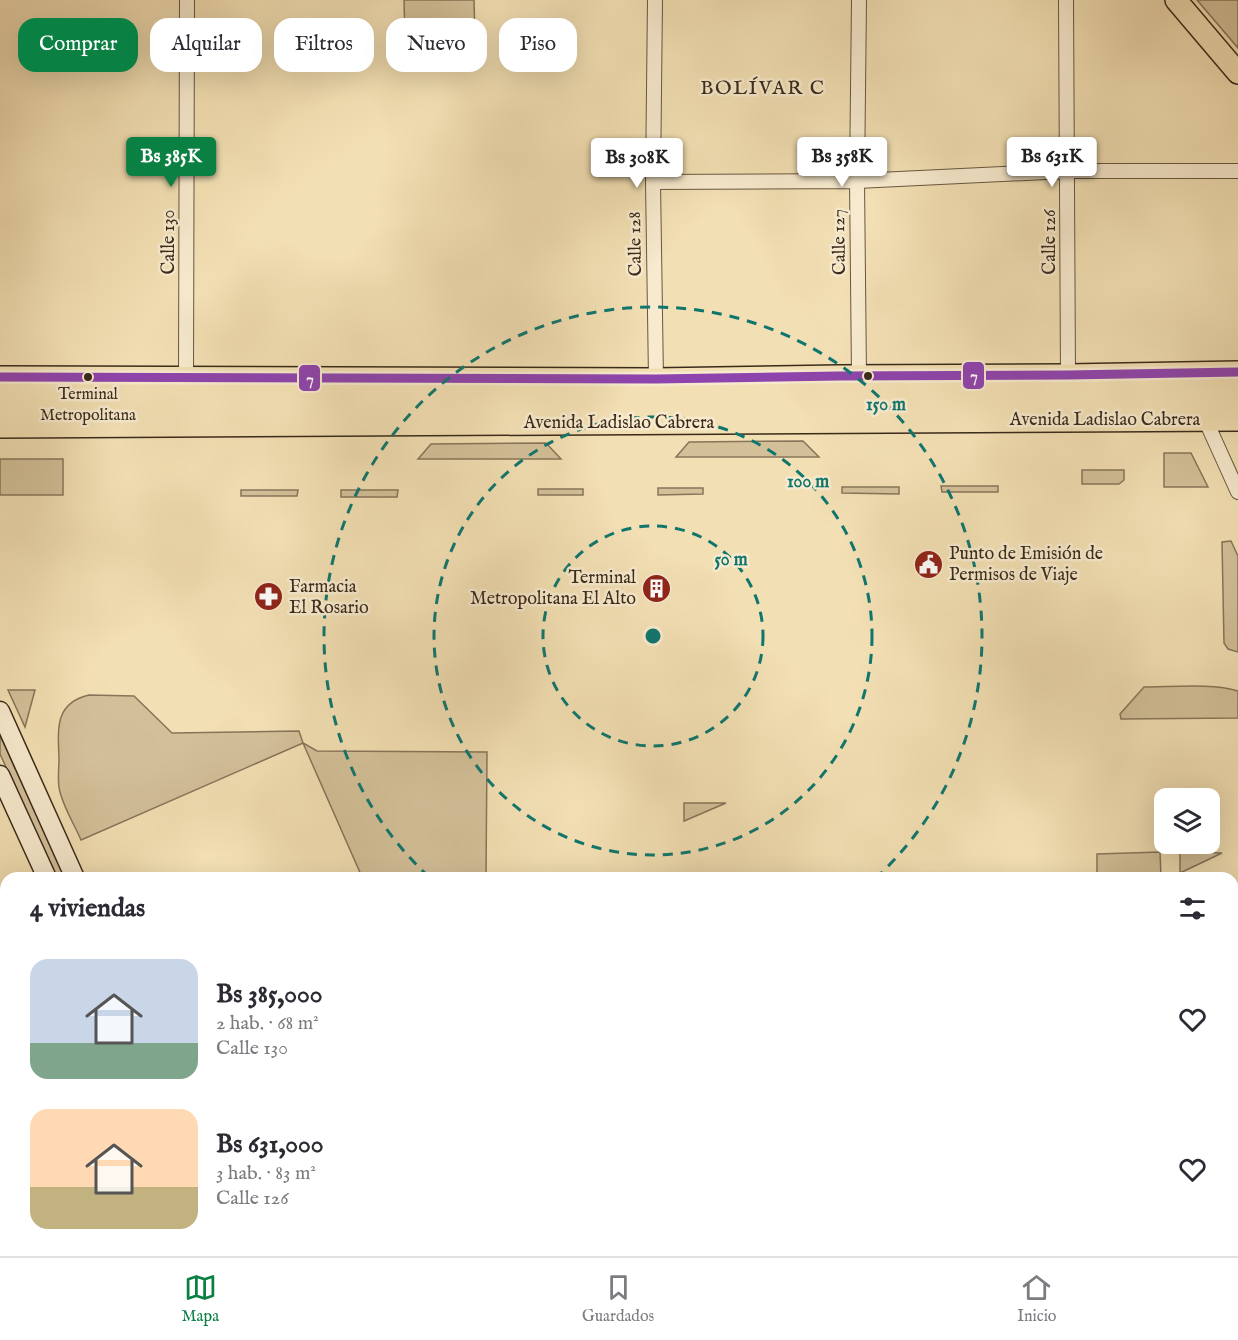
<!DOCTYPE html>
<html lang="es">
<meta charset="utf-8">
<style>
body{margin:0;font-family:"IM FELL English",serif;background:#f7f7f7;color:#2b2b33;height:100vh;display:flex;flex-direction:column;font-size:22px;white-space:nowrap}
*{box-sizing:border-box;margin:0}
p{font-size:20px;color:#7c7c81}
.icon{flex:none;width:33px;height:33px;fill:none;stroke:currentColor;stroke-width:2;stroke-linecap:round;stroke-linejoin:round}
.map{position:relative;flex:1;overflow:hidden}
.side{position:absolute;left:0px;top:872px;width:1239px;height:386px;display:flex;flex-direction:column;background:#fff;border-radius:18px 18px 0 0;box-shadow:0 6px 24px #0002}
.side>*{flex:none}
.guide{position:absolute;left:18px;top:18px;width:600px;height:54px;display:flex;gap:12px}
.tools{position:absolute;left:1154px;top:788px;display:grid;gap:12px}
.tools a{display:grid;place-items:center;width:66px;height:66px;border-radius:12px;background:#fff;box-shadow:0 6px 24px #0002;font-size:30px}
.price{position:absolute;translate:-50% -51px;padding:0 14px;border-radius:6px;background:#fff;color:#222;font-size:20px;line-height:39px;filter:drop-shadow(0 2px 3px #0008)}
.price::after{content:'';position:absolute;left:50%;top:36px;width:18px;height:14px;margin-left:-9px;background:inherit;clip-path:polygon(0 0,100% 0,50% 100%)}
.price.selected{background:#0b8043;color:#fff}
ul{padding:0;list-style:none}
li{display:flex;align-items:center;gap:18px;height:150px;padding:0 30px}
li span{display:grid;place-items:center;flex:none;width:168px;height:120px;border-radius:18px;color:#555}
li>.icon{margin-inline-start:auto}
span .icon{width:72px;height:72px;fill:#fffc;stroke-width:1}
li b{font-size:26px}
h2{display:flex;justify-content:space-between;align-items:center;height:72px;padding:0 30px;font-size:26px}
.tag{padding:0 21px;border-radius:18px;background:#fff;box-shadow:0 6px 24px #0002;font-size:21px;line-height:54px}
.tag.selected{background:#0b8043;color:#fff}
.dock{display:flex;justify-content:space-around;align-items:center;height:84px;border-top:2px solid #e1e1e2;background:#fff;font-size:16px;color:#7c7c81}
.dock a{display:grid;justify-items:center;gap:3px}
.dock .selected{color:#0b8043}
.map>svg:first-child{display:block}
.green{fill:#d3c099;stroke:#86755a;stroke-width:1.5}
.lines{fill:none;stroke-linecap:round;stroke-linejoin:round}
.minor-casing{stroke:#675740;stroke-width:16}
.secondary-casing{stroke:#392a1a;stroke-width:21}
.primary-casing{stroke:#392a1a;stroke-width:24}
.trunk-casing{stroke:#392a1a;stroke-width:24}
.minor{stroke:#f7eace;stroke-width:14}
.secondary{stroke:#f7eace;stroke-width:18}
.primary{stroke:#f2dfb3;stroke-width:21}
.trunk{stroke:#f2dfb3;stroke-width:21}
.bus-1-casing{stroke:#f7eace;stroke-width:14}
.bus-1{stroke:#8e44ad;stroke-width:9}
.ring{fill:none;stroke:#0f766e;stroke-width:3;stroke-dasharray:10 8}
.bus-dot{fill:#392a1a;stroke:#f7eace;stroke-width:2}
.labels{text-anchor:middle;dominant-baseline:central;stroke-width:5;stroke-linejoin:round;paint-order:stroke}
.bus-label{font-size:16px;fill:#392a1a;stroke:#f7eace}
.street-label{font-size:18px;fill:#392a1a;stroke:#f7eace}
.poi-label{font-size:18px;fill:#392a1a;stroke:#f7eace;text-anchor:start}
.neighbourhood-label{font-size:20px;letter-spacing:1.5px;fill:#392a1a;stroke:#f7eace}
.centre{fill:#0f766e;stroke:#f7eace;stroke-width:3}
.ring-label{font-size:18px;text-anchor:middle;font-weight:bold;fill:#0f766e;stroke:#f7eace;stroke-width:5;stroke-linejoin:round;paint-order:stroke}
.line-badge{stroke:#f7eace;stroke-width:2}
.badge-label{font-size:16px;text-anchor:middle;font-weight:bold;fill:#fff}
</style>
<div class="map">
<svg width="1238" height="1256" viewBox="0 0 1238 1256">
<rect width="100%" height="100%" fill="#f2dfb3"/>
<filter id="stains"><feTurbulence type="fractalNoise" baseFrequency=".00333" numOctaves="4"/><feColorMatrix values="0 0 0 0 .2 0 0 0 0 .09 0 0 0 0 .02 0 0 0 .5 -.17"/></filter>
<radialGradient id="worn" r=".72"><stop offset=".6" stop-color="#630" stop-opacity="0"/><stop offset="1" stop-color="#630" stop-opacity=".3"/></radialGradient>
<path class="green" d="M404 0H474L475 38 405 39Z
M1197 0H1238V48Z
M803 441 819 457H676L689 442Z
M546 443 561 459H418L431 444Z
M1164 453H1191L1208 487H1164Z
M0 459H63V495H0Z
M1082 470H1124V480L1119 484H1082Z
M941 486H998V492H942Z
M842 487H899V494L842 493Z
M658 488H703V494L658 495Z
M538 489H583V495H538Z
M241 490H298L297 496H241Z
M341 490H398L397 497H341Z
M1231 541 1238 556V652L1228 649 1224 643 1222 542Z
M1144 687C1171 687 1214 683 1238 691V718L1121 719 1120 714Z
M8 690H35L25 727Z
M89 695 134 696 172 733 299 731 303 743 317 751 487 752 486 877H362L303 743 81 840C74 824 64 808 60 792 57 782 59 769 59 759 58 730 54 703 89 695Z
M0 735 65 877H56L0 754Z
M684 803H726L684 821Z
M1160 852 1161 877H1097V854Z
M1180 852 1222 853 1180 873Z"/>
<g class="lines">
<defs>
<path id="minor" d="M655 0 653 182 656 379
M1066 0 1068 375
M653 182 857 181 1067 171H1238
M859 376 857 181 859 0
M186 377 187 0
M1205 419 1238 492
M0 971H6
M0 1180H6
M28 1256V1251"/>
<path id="secondary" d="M0 711 75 878
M0 775 47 878
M210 1251 212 1256
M244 1251 246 1256"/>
<path id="primary" d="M1176 0 1238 73
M0 395 882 392H1238
M0 412 839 408H1238"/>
<path id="trunk" d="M0 377 656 379 839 376 1068 375 1238 372
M1096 377 1126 391 1158 377
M0 427 1238 420"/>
</defs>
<use href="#minor" class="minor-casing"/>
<use href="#secondary" class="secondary-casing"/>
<use href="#primary" class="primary-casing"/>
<use href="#trunk" class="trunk-casing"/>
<use href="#minor" class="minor"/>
<use href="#secondary" class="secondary"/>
<use href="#primary" class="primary"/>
<use href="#trunk" class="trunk"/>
<defs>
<path id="bus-1" d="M0 377 656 379 839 376 1068 375 1238 372"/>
</defs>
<use href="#bus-1" class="bus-1-casing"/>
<use href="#bus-1" class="bus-1"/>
</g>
<g class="ring">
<circle cx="653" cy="636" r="110"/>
<circle cx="653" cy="636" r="219"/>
<path d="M429 877A329 329 0 1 1 877 877"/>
</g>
<defs>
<symbol id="civic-disc" viewBox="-11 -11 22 22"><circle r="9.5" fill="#8f2418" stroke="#f7eace"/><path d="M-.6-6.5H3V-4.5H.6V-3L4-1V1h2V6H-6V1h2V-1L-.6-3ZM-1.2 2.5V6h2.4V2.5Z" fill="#fff"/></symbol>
<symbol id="building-disc" viewBox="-11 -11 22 22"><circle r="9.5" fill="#8f2418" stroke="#f7eace"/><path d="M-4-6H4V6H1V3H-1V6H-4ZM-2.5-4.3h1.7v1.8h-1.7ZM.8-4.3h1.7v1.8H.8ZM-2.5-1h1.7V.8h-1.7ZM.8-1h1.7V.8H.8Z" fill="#fff"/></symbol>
<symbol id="pharmacy-disc" viewBox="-11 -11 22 22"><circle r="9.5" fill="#8f2418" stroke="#f7eace"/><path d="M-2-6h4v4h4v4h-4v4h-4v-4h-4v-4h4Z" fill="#fff"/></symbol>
</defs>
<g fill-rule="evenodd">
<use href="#civic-disc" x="912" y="548" width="33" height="33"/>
<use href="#building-disc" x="640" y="572" width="33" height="33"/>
<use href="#pharmacy-disc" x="252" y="580" width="33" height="33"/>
</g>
<g class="bus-dot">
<circle cx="868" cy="376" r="5"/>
<circle cx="88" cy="377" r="5"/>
</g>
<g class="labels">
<g class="bus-label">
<text x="88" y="395">Terminal<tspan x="88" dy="21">Metropolitana</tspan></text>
</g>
<g class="street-label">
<text transform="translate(169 242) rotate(-90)">Calle 130</text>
<text transform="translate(840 242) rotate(-91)">Calle 127</text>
<text transform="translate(1050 242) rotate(-90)">Calle 126</text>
<text transform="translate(636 244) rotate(-91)">Calle 128</text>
<text x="1105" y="420">Avenida Ladislao Cabrera</text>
<text x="619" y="423">Avenida Ladislao Cabrera</text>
</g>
<g class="poi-label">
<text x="949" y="554">Punto de Emisión de<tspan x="949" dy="21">Permisos de Viaje</tspan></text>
<text x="636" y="578" text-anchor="end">Terminal<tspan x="636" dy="21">Metropolitana El Alto</tspan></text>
<text x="289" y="587">Farmacia<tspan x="289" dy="21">El Rosario</tspan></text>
</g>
<g class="neighbourhood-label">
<text x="763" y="88">BOLÍVAR C</text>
</g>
</g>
<circle cx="653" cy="636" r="9" class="centre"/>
<g class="ring-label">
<text x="886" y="410">150 m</text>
<text x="808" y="487">100 m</text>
<text x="731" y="565">50 m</text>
</g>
<g class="line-badge">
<rect x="962" y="361" width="23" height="29" rx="6" fill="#8e44ad"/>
<rect x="298" y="364" width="23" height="28" rx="6" fill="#8e44ad"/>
</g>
<g class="badge-label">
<text x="974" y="381">7</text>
<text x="310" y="384">7</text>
</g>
<rect width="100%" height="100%" filter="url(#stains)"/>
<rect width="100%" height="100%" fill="url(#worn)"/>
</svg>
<div class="tools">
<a><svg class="icon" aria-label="layers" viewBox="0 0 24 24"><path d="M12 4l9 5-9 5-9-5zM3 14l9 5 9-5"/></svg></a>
</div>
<b class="price selected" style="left:171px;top:188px">Bs 385K</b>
<b class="price" style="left:842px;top:188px">Bs 358K</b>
<b class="price" style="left:1052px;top:188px">Bs 631K</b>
<b class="price" style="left:637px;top:189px">Bs 308K</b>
<div class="guide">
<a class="tag selected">Comprar</a>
<a class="tag">Alquilar</a>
<a class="tag">Filtros</a>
<a class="tag">Nuevo</a>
<a class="tag">Piso</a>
</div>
<section class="side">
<h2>4 viviendas<svg class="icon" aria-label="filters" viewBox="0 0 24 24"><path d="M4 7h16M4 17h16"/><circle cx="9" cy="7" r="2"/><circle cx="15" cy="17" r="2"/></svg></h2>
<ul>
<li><span style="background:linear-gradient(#c9d6e8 70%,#7fa58c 0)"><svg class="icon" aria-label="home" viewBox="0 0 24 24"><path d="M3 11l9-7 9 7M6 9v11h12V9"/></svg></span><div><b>Bs 385,000</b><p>2 hab. · 68 m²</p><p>Calle 130</p></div><svg class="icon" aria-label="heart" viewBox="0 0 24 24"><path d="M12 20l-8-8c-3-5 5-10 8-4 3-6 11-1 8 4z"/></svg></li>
<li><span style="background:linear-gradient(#ffd9b3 65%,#c2b280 0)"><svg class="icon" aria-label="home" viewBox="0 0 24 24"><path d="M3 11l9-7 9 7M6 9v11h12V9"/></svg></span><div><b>Bs 631,000</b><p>3 hab. · 83 m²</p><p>Calle 126</p></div><svg class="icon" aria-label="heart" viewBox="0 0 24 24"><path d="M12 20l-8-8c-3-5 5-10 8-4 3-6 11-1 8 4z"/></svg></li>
</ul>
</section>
</div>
<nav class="dock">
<a class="selected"><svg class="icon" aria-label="map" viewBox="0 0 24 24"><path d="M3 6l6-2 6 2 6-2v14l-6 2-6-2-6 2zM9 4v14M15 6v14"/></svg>Mapa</a>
<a><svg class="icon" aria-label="saved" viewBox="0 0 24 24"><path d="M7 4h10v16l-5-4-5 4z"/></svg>Guardados</a>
<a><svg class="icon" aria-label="home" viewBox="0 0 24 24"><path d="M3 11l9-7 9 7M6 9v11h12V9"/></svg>Inicio</a>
</nav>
